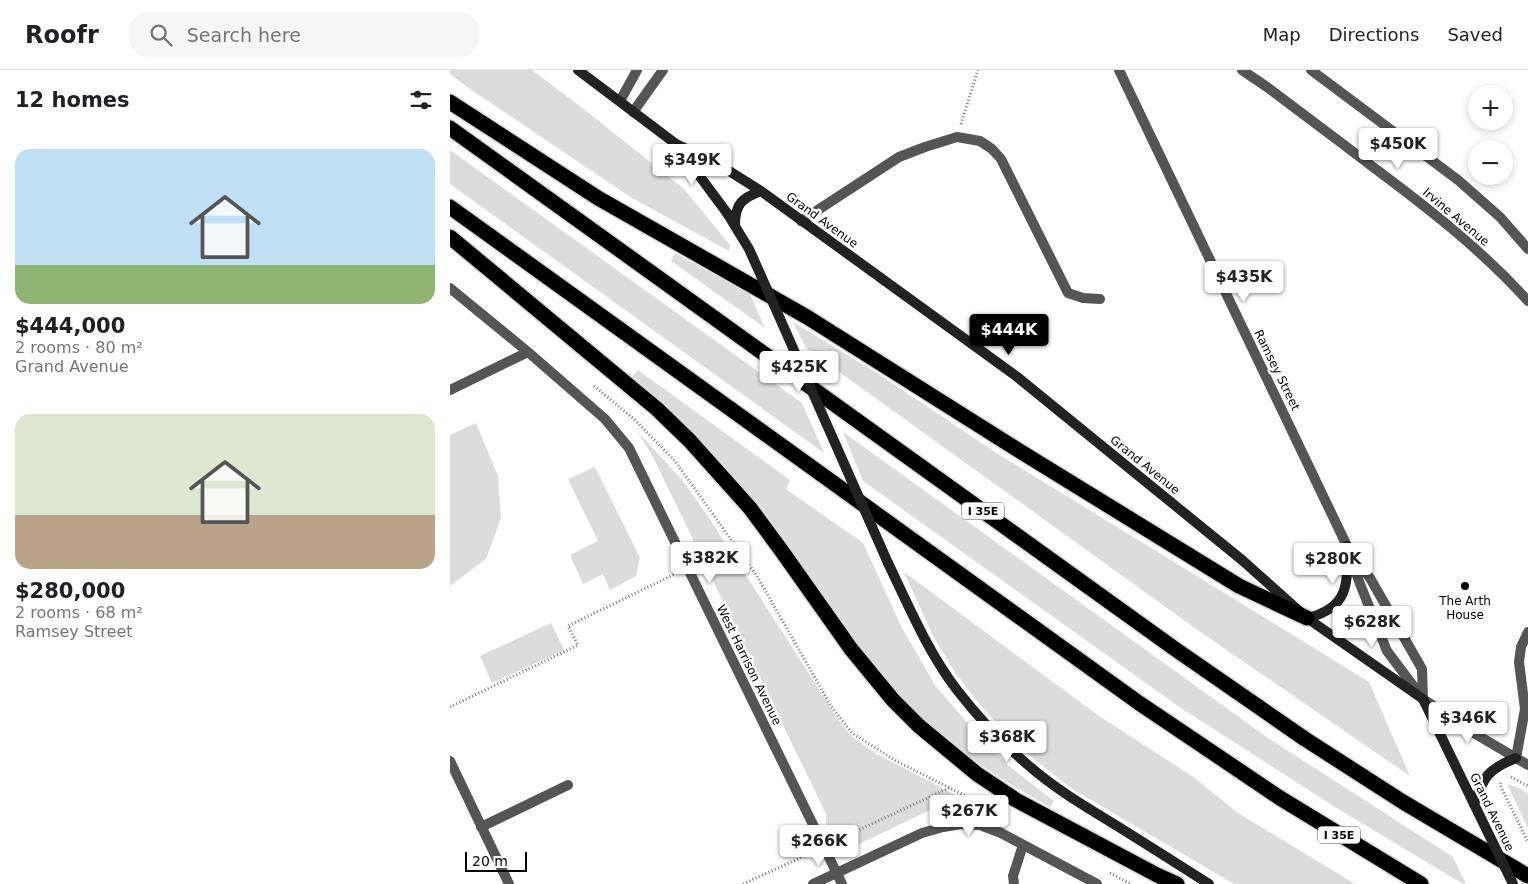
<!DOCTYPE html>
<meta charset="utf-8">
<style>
body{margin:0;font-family:"DejaVu Sans",sans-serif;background:#f6f6f6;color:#202124;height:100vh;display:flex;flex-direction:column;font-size:19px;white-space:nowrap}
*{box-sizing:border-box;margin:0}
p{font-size:16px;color:#757577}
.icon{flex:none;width:28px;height:28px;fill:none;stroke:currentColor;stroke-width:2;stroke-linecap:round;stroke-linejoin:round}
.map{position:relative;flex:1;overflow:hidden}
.sheet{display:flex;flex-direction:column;background:#fff;width:450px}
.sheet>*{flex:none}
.controls{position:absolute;left:1018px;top:15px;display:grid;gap:10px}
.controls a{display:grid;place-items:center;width:45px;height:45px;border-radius:50%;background:#fff;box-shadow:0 2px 8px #0003;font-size:25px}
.scale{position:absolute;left:15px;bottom:12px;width:62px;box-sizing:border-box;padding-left:5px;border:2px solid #000;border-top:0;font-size:14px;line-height:18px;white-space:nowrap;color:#000;-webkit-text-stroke:4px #fff;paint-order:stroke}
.price{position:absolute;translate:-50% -42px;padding:0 11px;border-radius:5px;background:#fff;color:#222;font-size:16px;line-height:32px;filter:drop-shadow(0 1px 2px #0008)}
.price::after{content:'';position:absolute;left:50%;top:30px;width:15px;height:11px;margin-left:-8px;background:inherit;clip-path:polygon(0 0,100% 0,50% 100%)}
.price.on{background:#000;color:#fff}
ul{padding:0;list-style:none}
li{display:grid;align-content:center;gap:10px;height:265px;padding:0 15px}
li span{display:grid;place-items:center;height:155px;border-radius:15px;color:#555}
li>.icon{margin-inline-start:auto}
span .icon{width:90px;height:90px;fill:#fffc;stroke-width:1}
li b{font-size:21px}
h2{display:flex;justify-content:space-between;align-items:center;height:60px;padding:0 15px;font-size:21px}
header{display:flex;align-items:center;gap:30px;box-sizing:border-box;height:70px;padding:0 25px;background:#fff;border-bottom:1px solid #e0e0e0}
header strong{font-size:24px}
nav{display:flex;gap:28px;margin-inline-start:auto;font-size:18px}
.search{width:350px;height:45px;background:#f6f6f6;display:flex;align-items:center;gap:12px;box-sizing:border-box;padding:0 18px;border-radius:20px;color:#757577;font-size:19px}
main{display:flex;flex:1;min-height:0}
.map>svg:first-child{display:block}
.green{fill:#dcdcdc}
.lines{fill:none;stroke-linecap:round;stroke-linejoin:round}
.motorway-casing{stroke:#dbdbdb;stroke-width:18}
.path{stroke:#777;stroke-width:3;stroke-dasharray:1 2.5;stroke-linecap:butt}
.service{stroke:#555;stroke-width:10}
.minor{stroke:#555;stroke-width:10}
.tertiary{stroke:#555;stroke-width:10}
.secondary{stroke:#222;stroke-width:10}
.motorway{stroke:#000;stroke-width:15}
.secondary-bridge{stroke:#222;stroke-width:10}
.poi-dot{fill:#000;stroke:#fff;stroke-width:2}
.labels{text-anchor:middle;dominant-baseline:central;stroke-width:5;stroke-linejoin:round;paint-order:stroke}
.shield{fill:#fff;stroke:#4c4c4c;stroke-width:1}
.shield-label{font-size:11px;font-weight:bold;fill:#000}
.street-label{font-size:12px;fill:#000;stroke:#fff}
.poi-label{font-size:12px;fill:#000;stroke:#fff}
</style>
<header>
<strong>Roofr</strong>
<div class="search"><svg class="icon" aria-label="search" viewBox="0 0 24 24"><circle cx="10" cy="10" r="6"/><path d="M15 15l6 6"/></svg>Search here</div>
<nav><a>Map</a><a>Directions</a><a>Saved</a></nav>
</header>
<main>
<section class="sheet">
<h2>12 homes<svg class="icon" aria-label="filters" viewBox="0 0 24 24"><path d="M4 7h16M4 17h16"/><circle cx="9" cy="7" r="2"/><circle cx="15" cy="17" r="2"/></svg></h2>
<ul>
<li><span style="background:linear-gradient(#bfe0f5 75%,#8fb573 0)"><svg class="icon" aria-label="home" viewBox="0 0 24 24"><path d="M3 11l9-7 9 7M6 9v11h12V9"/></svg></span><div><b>$444,000</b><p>2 rooms · 80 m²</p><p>Grand Avenue</p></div></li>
<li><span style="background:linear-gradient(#dfe7d0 65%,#b9a48a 0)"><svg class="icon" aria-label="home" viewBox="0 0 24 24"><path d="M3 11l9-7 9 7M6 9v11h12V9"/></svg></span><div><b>$280,000</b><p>2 rooms · 68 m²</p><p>Ramsey Street</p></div></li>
</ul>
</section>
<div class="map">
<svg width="1078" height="814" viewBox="0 0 1078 814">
<rect width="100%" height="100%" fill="#fff"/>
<path class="green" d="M0 0H82L135 40 234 119 280 175 279 181 182 128 20 19 0 4Z
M0 80 352 333 374 383 0 114Z
M225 183 300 224 315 258 221 191Z
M343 252 430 305 545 382 919 612 960 706 749 561 356 278Z
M188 300 340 410 336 419 413 473 452 558 485 615 532 670 559 696 604 731 600 737C534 701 477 661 428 603 382 547 348 483 302 428 266 384 225 345 182 307Z
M26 353 48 406 51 448 36 489 0 516V365Z
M188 362 233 411 259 448 392 655 404 668 427 684 540 743C518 737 502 734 480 740L405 776 399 761 381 770 376 757V744L203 387Z
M393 362 818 668 1003 787 1016 814H1013L885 737 728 636 413 411Z
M145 397 190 488 186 506 160 520 153 504 133 514 120 485 148 471 118 409Z
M454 502 649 646 742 706 788 743 905 814H784L624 720 585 690 565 672 533 638 519 621 505 602 484 568Z
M101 553 114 580 42 613 30 586Z
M1057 714 1069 718 1078 724V758Z"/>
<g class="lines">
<defs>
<path id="motorway" d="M0 32 148 128 357 247 568 380 789 516 857 548
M0 58 725 579 855 669 953 732 1078 806
M0 137 689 633 830 728 971 814
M0 167 207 339 240 371 300 438 331 480 401 579 424 607 443 630 469 656 527 704 566 730 707 805 727 814"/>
</defs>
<use href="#motorway" class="motorway-casing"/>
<path class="path" d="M511 54 528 0
M144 316 184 349 225 391 307 506 381 636 402 663 446 691 552 744
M0 637 128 575 118 556 225 504
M1061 707 1078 716
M1051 713 1050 715 1078 772
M387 770 499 718
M660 803 681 814
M293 814 361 783"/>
<path class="service" d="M170 31 187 0
M183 42 213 0
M351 151 449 87 475 77 507 67 530 71 542 79 551 89 618 223 633 228 650 229
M1066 688 1075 639 1069 592 1071 577 1078 562
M31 757 118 715
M564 814 563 806 573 775"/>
<path class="minor" d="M792 0 817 17C853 44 888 70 923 97 978 138 1032 180 1078 231
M861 0 1008 110 1050 147 1078 179
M0 218 78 282 155 349 179 378 392 814
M0 320 78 282
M973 629 1022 662 1078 695
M0 691 59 814
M363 814 472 763 493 757 511 754 530 755 551 763 647 814"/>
<path class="tertiary" d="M669 0 897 476 910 514 937 581 971 626
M903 485 920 508 972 599 973 629"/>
<path class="secondary" d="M128 0 226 74 268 94 311 121 566 306 792 490 857 548 973 629 1024 734
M228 77 277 143
M285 155C285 134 292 128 311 121
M438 493C459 537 478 582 507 620 528 647 552 673 578 695 603 717 631 734 659 751 693 772 726 793 759 814
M857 548C899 538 898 514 897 476
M1024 734C1034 706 1038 699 1066 688"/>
<use href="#motorway" class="motorway"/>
<path class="secondary-bridge" d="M277 143 299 179 312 208 438 493
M1024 734 1063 814"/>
</g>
<circle class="poi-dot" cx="1015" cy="516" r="5"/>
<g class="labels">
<g class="shield">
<rect x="512" y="432.5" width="42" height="17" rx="4"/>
<rect x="868" y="756.5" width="42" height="17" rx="4"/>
</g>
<g class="shield-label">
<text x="533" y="441">I 35E</text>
<text x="889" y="765">I 35E</text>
</g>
<g class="street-label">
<text transform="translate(1006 147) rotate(40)">Irvine Avenue</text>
<text transform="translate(372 150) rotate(36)">Grand Avenue</text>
<text transform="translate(827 300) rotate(64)">Ramsey Street</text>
<text transform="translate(695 395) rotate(39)">Grand Avenue</text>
<text transform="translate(299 595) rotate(64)">West Harrison Avenue</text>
<text transform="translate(1042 742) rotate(64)">Grand Avenue</text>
</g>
<g class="poi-label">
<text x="1015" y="531">The Arth<tspan x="1015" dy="14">House</tspan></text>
</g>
</g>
</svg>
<div class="controls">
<a>+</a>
<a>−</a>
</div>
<div class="scale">20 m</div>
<b class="price" style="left:948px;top:100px">$450K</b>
<b class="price" style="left:242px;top:116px">$349K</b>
<b class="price" style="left:794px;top:233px">$435K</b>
<b class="price on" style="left:559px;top:286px">$444K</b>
<b class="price" style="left:349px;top:323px">$425K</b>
<b class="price" style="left:260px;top:514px">$382K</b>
<b class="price" style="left:883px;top:515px">$280K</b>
<b class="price" style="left:922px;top:578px">$628K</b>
<b class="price" style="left:1018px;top:674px">$346K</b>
<b class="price" style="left:557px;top:693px">$368K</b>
<b class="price" style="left:519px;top:767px">$267K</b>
<b class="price" style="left:369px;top:797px">$266K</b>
</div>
</main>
